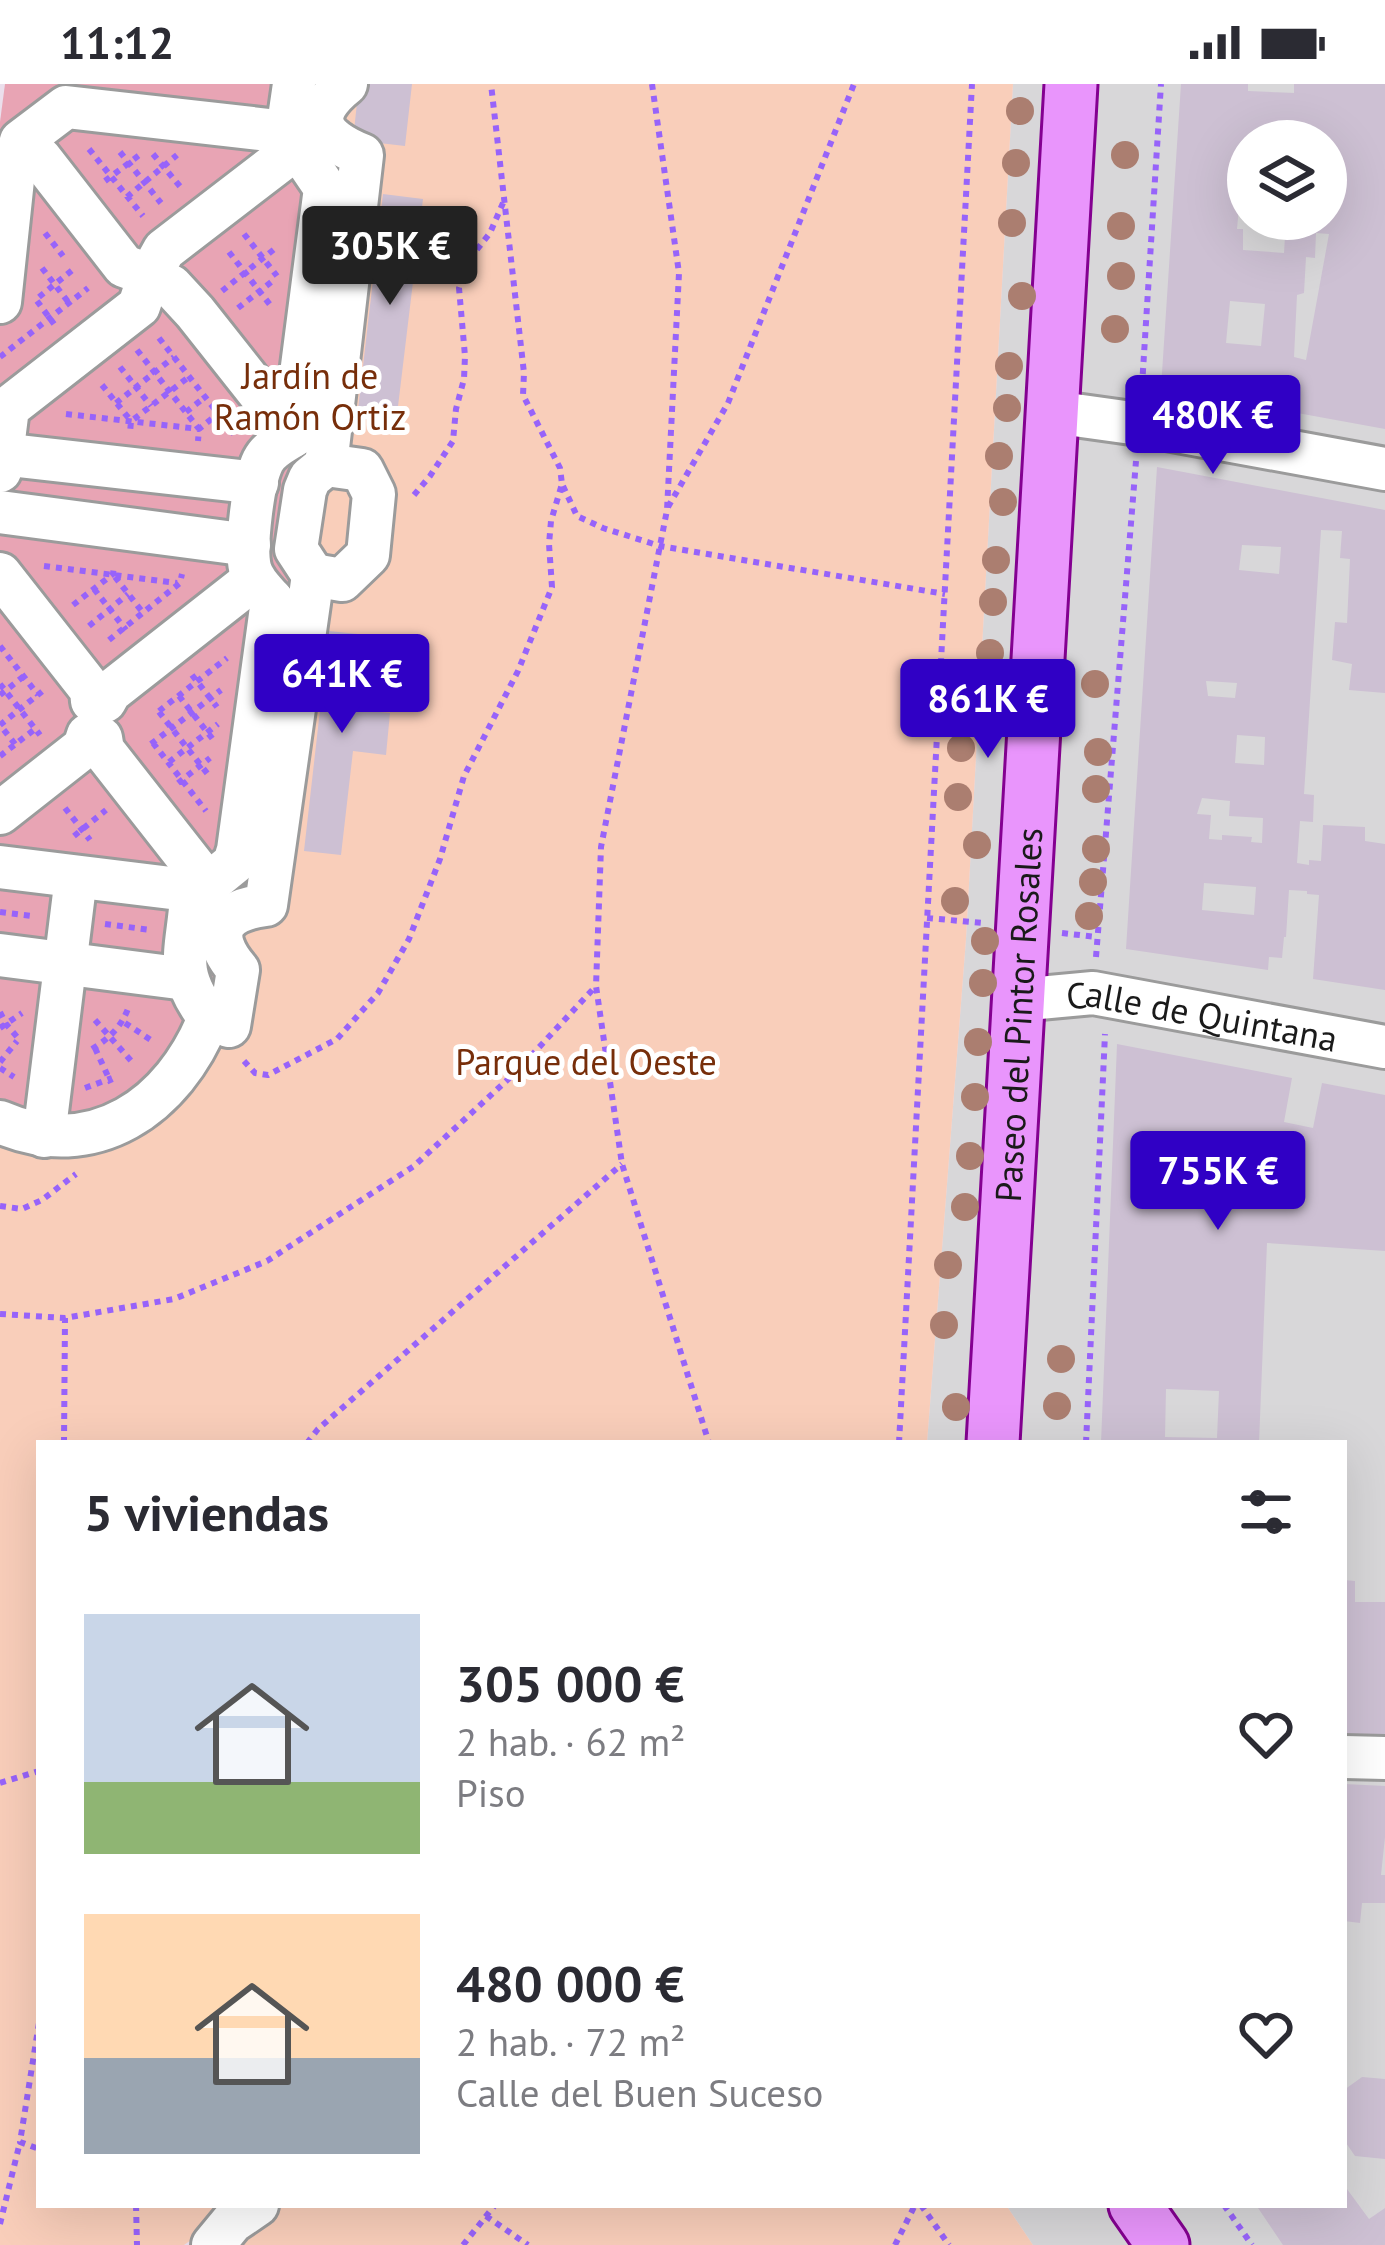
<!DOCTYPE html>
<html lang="es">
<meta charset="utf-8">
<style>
body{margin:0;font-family:"PT Sans",sans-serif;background:#f7f7f7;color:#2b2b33;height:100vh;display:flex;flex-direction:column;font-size:45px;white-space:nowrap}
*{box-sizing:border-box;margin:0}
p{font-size:39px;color:#7c7c81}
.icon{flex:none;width:66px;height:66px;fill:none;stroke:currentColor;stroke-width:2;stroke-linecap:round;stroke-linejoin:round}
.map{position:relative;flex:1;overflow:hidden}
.details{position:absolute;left:36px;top:1356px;width:1311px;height:768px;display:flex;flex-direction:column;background:#fff;border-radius:0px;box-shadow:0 12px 48px #0002}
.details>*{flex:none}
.controls{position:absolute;left:1227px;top:36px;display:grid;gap:24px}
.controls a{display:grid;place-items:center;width:120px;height:120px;border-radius:50%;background:#fff;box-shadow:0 12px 48px #0002;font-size:60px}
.price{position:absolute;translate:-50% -102px;padding:0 27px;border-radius:12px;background:#3000c5;color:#fff;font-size:39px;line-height:78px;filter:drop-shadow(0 3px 6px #0008)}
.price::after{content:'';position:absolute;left:50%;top:72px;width:36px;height:27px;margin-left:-18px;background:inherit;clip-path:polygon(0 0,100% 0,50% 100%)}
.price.active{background:#222;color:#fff}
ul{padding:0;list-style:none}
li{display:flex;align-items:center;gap:36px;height:300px;padding:0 48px}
li span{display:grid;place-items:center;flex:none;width:336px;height:240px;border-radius:0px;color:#555}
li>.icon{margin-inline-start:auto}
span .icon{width:144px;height:144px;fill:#fffc;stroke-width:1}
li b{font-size:51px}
h2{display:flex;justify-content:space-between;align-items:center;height:144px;padding:0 48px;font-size:51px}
.status{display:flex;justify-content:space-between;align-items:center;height:84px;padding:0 60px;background:#fff;direction:ltr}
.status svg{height:33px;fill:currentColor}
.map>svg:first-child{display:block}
.residential{fill:#d8d7d9;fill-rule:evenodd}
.grass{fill:#e8a4b4}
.park{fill:#f9ceba}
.building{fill:#cdc0d3;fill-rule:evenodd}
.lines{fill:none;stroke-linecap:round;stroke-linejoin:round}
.minor-casing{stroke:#9b9b9b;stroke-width:48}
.major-casing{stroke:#840091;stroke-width:57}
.path{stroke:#9763fa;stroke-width:6;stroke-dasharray:6 6;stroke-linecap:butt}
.minor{stroke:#fff;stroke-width:42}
.major{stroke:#e995fc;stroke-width:51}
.tree{fill:#ab7e70}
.labels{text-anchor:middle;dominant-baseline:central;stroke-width:10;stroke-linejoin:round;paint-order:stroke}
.park-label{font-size:36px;fill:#772e0a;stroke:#fff}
.street-label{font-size:36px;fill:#1a1a1a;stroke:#fff}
</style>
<div class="status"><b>11:12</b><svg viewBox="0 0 49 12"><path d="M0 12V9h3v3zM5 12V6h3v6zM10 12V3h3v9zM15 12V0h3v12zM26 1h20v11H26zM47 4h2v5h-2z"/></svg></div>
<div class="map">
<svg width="1385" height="2161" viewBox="0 0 1385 2161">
<rect width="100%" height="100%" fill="#ebdfec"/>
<path class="residential" d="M1013 0H1385V2161H1033L1006 2121H1344V1359H927L966 855ZM1248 57H1326V135H1248Z"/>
<path class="grass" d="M5 0H627L558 752 0 1200V38Z"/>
<path class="park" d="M329 0H1013L966 855 927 1359H39V2121H1006L1033 2161H221L207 2145 184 2161H0V1051L131 1046 224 893 259 804 297 504 283 485 281 476 316 367 349 82Z"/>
<path class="building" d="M359 0H412L405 62 353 56Z
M1181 0H1248V7L1294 9V0H1385V345L1161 304ZM1248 57H1326V135H1286L1284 169 1243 166V145H1237L1239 123 1248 124ZM1316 149 1329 150 1306 276 1294 273 1297 211 1304 209 1306 173 1315 174ZM1230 217 1265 220 1261 262 1226 259Z
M383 110 423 115 396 339 357 334Z
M1157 383 1385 426V609L1349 606 1352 580 1332 576 1335 538 1347 539 1350 475 1340 474 1342 447 1321 446 1304 710 1314 711 1313 738 1300 737 1297 779 1309 781V776L1321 777 1323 741 1365 743V757L1385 760V906L1313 895 1319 811 1307 810V807L1289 806 1286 853H1284L1282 874 1269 873 1268 886 1126 865ZM1242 461 1281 463 1279 490 1239 486ZM1206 597 1237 599 1235 614 1208 612ZM1237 651 1265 653 1264 681 1235 679ZM1202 714 1230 717 1229 732 1263 734 1262 759 1251 758 1252 753 1222 751V756L1209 755 1211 731 1197 730ZM1204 799 1256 803 1254 831 1202 826Z
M329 547 377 552 368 627 390 629 386 671 353 667 341 771 304 767Z
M1117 960 1292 994 1284 1038 1313 1044 1322 999 1385 1011V1167L1267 1159 1259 1359H1101ZM1166 1305 1219 1307 1217 1354 1165 1353Z
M1344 1496 1355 1497V1518H1385V1651L1344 1650Z
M1344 1700 1385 1702V1753L1381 1791H1385V1819H1362L1360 1839 1344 1837Z
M1362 1993 1385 1995V2075L1355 2072 1344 2056V2006Z
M1344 2101 1369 2135 1385 2124V2161H1283L1256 2121H1344Z"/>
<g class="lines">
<defs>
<g id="minor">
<path d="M40 74 124 182 135 186"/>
<path d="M159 175 164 166 298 63"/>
<path d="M171 202 195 228 293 352"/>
<path d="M0 218 15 77 21 57 66 23 287 48"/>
<path d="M1053 328 1139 340 1385 385"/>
<path d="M2 370 257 399"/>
<path d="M0 387 8 324 139 222 143 210"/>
<path d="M0 428 249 461"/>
<path d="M0 490 91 606 92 617"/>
<path d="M313 491 342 496 368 471 374 410 362 386 326 381"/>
<path d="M272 516C263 506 253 497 250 484 245 462 253 397 263 377 269 365 282 359 293 352L325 104 287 48 294 0"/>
<path d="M105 617 110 608 254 495"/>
<path d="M101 654 103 666 208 800"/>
<path d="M0 729 84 663 88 651"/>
<path d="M0 783 179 805 194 812"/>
<path d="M0 871 186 895"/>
<path id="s1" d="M1018 916 1093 909 1385 963"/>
<path d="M229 942 238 886C207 850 221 826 266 821L313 491 296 465 305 406 310 394 326 381 362 71C320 54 306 32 346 0"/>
<path d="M0 1038C94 1079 174 1022 209 934 173 886 187 869 191 814L234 779 238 766 272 516"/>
<path d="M44 1052 76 793"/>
<path d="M1344 1673 1385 1674"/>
<path d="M213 2161 232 2138 257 2121"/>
</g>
<g id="major">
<path id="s2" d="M993 1359 1071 0"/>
<path d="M1135 2121 1163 2161"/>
</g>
</defs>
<use href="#minor" class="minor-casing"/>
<use href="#major" class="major-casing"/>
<path class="path" d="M652 0 679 189 667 426 601 763 596 902 622 1080 709 1359
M89 65 143 132
M120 68 161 119
M153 70 183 106
M105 97 142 69
M127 113 177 71
M45 149 63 172
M244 150 277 192
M229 168 271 222
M42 184 69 219
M222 207 277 163
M39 213 75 184
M37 217 54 240
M238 224 275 195
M159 254 234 350
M137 266 199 345 198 357
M0 273 88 204
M120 283 151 322
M102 301 131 337 130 349
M1142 302 1161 0
M116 319 174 273
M186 328 205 313
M66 330 199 345 225 324
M134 335 190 292
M563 402 577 432 603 444 660 462 945 510
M414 411 430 392 453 357 456 325 464 295 465 272 459 204 471 173 490 149 503 119
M668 423 728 319 854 0
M44 482 177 499
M115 493 144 530
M94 505 126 546
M73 521 113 490 114 482
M89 542 128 510
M109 556 180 499 182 490
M0 562 38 611
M192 591 217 623
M0 600 40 651
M0 611 24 592
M179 612 215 658
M159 627 227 574
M159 628 210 693
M153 659 206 727
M15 660 0 641 44 606
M151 660 221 606
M0 672 35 645
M169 678 218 640
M178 699 210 674
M65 724 90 756
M74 752 106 726
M0 828 32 832
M927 834 983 839
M105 840 151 846
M1062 849 1096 853
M1096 873 1136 377
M0 928 6 940 18 954
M95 936 134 980
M125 939 154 958
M0 944 22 929
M95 964 111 999
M92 965C110 954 122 942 129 922
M244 977 255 989 268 991 337 955 378 909 409 855 440 775 464 692 518 587 552 503 549 460 551 437 562 400 560 384 523 311 524 289 491 0
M0 978 17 957
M0 984 14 993
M85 1004 112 994
M0 1122 22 1125 42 1116 76 1090
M0 1230 65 1234 174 1215 267 1177 414 1082 517 987 596 902
M64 1359 65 1234
M307 1359 318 1345 622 1080
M899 1359 972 0
M1086 1359 1105 950
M0 1699 39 1687
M39 1939 20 2058 39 2065
M136 2121 137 2161
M921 2121 949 2161
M1224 2121 1252 2161
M486 2132 528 2161
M0 2140 20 2058
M463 2161 495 2121
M895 2161 915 2121"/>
<use href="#minor" class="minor"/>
<use href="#major" class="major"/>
</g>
<g class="tree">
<circle cx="1020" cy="27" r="14"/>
<circle cx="1125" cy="71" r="14"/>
<circle cx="1016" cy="79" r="14"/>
<circle cx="1012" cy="139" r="14"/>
<circle cx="1121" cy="142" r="14"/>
<circle cx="1121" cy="192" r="14"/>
<circle cx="1022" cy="212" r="14"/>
<circle cx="1115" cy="245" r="14"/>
<circle cx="1009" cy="282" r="14"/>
<circle cx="1007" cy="324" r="14"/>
<circle cx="1194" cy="327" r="14"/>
<circle cx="1235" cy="335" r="14"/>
<circle cx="1279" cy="341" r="14"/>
<circle cx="999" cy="372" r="14"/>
<circle cx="1003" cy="418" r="14"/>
<circle cx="996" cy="476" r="14"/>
<circle cx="993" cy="518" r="14"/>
<circle cx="990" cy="569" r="14"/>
<circle cx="1095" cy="600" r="14"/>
<circle cx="983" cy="617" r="14"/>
<circle cx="961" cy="664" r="14"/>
<circle cx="1098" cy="668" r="14"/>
<circle cx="1096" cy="705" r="14"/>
<circle cx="958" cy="713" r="14"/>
<circle cx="977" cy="761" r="14"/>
<circle cx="1096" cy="765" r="14"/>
<circle cx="1093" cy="798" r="14"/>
<circle cx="955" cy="817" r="14"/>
<circle cx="1089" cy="832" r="14"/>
<circle cx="985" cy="857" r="14"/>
<circle cx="983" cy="899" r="14"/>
<circle cx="978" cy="958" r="14"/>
<circle cx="975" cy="1013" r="14"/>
<circle cx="970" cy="1072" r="14"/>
<circle cx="965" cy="1123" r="14"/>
<circle cx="948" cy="1181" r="14"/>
<circle cx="944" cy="1241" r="14"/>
<circle cx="1061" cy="1275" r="14"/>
<circle cx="1057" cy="1322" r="14"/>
<circle cx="956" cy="1323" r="14"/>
</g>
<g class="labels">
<g class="park-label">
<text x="310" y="291">Jardín de<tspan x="310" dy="41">Ramón Ortiz</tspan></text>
<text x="586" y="977">Parque del Oeste</text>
</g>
<g class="street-label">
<text stroke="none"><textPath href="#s2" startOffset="429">Paseo del Pintor Rosales</textPath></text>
<text stroke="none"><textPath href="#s1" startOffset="186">Calle de Quintana</textPath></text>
</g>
</g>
</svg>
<div class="controls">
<a><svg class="icon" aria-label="layers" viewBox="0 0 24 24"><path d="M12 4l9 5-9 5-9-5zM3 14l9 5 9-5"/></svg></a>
</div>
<b class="price active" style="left:390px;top:224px">305K €</b>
<b class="price" style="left:1213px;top:393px">480K €</b>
<b class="price" style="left:342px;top:652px">641K €</b>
<b class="price" style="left:988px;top:677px">861K €</b>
<b class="price" style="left:1218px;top:1149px">755K €</b>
<section class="details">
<h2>5 viviendas<svg class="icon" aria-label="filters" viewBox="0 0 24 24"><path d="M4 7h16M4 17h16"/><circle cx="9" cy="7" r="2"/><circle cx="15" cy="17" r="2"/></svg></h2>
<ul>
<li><span style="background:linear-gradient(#c9d6e8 70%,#8fb573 0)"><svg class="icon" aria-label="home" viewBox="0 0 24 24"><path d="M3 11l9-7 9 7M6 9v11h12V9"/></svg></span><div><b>305 000 €</b><p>2 hab. · 62 m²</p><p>Piso</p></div><svg class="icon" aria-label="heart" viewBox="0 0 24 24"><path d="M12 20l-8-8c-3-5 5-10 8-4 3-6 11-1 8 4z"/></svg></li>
<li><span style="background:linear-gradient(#ffd9b3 60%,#9aa5b1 0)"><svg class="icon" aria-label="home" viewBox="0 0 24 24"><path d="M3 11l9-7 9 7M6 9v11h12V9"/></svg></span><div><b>480 000 €</b><p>2 hab. · 72 m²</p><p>Calle del Buen Suceso</p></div><svg class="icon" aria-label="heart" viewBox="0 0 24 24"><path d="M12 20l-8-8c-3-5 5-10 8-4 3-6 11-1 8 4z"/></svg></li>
</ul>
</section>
</div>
